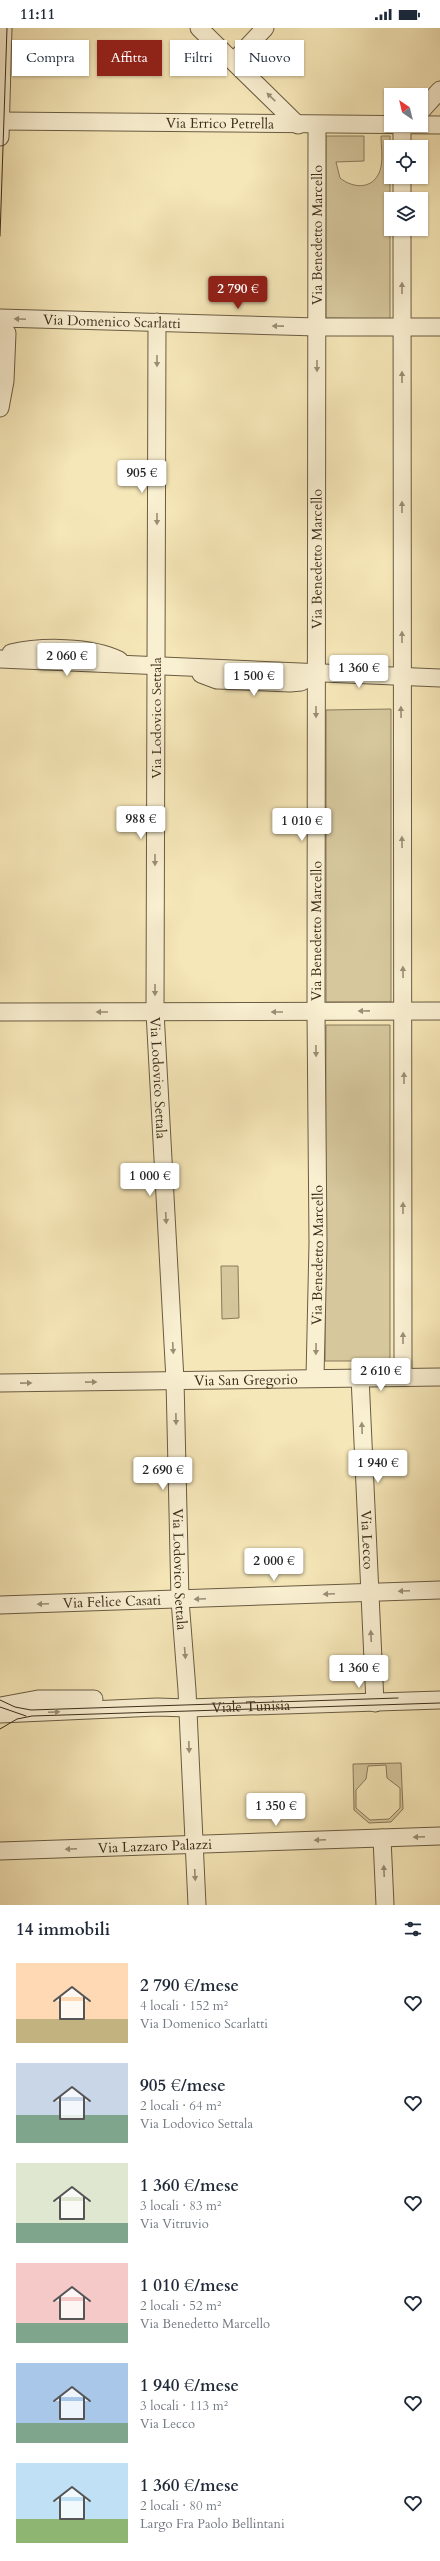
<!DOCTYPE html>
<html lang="it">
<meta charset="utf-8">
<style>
body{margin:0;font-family:Cardo,serif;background:#f2f2f3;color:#1f2937;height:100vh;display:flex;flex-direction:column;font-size:15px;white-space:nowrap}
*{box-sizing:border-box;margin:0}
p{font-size:13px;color:#747a83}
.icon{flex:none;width:22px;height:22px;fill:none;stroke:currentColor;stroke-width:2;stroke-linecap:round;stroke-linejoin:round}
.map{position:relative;height:1877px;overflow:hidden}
.drawer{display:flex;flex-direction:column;background:#fff;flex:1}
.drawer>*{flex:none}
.guide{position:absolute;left:12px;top:12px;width:416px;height:36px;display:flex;gap:8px}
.needle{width:26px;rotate:325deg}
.tools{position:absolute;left:384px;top:60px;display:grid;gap:8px}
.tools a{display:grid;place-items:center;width:44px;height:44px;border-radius:0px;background:#fff;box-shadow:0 1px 3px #0004;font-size:20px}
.price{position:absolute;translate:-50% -34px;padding:0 9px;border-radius:4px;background:#fff;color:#222;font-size:13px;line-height:26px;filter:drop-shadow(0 1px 2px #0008)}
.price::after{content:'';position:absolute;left:50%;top:24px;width:12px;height:9px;margin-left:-6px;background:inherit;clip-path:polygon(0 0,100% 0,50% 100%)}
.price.active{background:#8f2418;color:#fff}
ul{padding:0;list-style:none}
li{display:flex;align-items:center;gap:12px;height:100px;padding:0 16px}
li span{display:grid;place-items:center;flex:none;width:112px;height:80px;border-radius:0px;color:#555}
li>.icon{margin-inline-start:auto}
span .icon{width:48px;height:48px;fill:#fffc;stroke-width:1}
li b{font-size:17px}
h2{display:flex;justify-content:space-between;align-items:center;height:48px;padding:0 16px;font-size:17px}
.chip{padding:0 14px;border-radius:0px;background:#fff;box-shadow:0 1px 3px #0004;font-size:14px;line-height:36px}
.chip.active{background:#8f2418;color:#fff}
.status{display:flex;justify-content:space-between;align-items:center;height:28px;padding:0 20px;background:#fff;direction:ltr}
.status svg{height:11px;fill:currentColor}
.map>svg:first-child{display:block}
.green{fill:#d6c79d;stroke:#897a5c;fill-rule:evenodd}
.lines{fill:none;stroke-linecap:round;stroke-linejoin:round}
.minor-casing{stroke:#6a5c42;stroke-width:19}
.minor{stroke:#f9efd1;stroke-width:17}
.tram{stroke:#3c2d1a;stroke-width:1}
.oneway{fill:#9a8e76}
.labels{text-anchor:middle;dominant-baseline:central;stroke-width:3;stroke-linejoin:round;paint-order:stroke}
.street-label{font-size:14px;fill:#3c2d1a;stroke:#f9efd1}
</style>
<div class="status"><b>11:11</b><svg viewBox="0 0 49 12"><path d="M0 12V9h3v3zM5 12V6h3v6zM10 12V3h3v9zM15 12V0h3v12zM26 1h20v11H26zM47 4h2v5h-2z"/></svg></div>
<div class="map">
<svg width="440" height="1877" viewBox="0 0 440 1877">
<rect width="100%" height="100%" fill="#f6e7b8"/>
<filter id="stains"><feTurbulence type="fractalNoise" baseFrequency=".005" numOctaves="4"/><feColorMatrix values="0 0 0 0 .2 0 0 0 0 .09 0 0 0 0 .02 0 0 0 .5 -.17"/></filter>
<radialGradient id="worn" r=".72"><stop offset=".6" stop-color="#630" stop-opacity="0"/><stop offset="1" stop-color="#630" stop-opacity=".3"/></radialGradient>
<path class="green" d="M326 108H364V133L336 134 340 150C355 162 376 161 381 139 383 129 381 118 381 108H390V291L326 290Z
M391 681V974H326V682Z
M326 997H390V1333H325Z
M221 1238H238L239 1290 222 1291Z
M401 1735 403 1781 391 1794 369 1795 354 1782 353 1736ZM386 1737 387 1750 400 1760V1780L389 1791 370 1792 356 1780V1762L366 1751 368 1738Z"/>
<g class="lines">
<defs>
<g id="minor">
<path d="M199 0 298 97"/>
<path d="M234 33 265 0"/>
<path d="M421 83 440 62"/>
<path id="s1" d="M0 93 440 97"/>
<path d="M0 109 3 0"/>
<path d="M402 119V97"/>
<path d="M402 171V149"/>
<path d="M402 201C401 584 404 966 403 1349"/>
<path id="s2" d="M0 290 317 299H440"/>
<path id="s3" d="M157 294 155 984 175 1352 180 1572 187 1662 197 1877"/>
<path d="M0 296 7 305 5 353 0 380"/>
<path d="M11 625C41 618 91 618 119 632"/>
<path d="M0 631 440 650"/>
<path d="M201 646 217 652 290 655 301 654 312 648"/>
<path d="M0 984 440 983"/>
<path id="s4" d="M360 1349 375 1675"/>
<path id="s5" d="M315 1350 318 1215 316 984 317 97"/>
<path id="s6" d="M0 1355 440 1349"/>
<path id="s7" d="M0 1577 440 1562"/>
<path d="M1 1678 38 1671H94"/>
<path id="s8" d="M0 1686 157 1679 188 1680 440 1672"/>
<path d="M382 1810 385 1877"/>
<path id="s9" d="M0 1823 440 1808"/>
</g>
</defs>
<use href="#minor" class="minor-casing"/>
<use href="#minor" class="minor"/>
<path class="tram" d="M0 208 7 0
M0 1672 15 1679 31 1682 398 1670
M0 1679 26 1688
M0 1701 17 1691 32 1688 440 1675"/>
</g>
<defs><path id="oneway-solid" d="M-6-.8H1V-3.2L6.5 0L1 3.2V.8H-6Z"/></defs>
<g class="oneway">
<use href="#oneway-solid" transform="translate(271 69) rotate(-136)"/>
<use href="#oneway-solid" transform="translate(402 260) rotate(-90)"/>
<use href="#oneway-solid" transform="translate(20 291) rotate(-178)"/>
<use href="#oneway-solid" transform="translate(278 298) rotate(-179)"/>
<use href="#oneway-solid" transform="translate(157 333) rotate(90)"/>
<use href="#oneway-solid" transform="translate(317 338) rotate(90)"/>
<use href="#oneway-solid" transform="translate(402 349) rotate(-90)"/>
<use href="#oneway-solid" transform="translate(402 479) rotate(-90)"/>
<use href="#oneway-solid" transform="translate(157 491) rotate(90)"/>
<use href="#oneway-solid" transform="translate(402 609) rotate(-90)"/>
<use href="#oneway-solid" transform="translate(316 684) rotate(90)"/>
<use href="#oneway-solid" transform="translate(401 684) rotate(-91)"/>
<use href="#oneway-solid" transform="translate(402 814) rotate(-91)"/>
<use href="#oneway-solid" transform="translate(155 832) rotate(90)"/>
<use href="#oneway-solid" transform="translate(403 944) rotate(-91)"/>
<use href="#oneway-solid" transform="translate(155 962) rotate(90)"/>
<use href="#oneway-solid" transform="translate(364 983) rotate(179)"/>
<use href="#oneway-solid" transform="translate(102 984) rotate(180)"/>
<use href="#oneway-solid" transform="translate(277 984) rotate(180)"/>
<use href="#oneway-solid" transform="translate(316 1023) rotate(89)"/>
<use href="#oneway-solid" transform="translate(404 1050) rotate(-90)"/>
<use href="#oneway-solid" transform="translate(403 1180) rotate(-90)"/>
<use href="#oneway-solid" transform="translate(166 1190) rotate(87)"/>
<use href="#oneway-solid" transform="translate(403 1310) rotate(-90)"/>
<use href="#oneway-solid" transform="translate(173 1320) rotate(87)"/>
<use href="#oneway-solid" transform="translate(316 1321) rotate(91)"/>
<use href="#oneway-solid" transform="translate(91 1354) rotate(-1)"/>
<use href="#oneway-solid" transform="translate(26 1355) rotate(-1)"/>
<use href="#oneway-solid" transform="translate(176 1391) rotate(89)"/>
<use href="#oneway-solid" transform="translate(362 1400) rotate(-92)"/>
<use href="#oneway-solid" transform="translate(404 1563) rotate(178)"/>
<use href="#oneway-solid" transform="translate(329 1566) rotate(178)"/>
<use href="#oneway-solid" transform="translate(200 1571) rotate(178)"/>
<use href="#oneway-solid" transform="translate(43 1576) rotate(178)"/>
<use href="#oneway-solid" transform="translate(371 1608) rotate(-93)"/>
<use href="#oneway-solid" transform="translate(185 1625) rotate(85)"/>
<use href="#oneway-solid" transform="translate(54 1684) rotate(-3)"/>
<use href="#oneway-solid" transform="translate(189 1719) rotate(88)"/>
<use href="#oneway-solid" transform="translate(419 1809) rotate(178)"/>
<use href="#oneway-solid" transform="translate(320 1812) rotate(178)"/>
<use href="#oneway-solid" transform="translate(71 1821) rotate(178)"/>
<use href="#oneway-solid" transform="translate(384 1843) rotate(-92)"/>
<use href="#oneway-solid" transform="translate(195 1847) rotate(87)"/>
</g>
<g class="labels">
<g class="street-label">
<text stroke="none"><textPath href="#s1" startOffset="220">Via Errico Petrella</textPath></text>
<text stroke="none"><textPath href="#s5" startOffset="1143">Via Benedetto Marcello</textPath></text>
<text stroke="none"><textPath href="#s2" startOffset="112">Via Domenico Scarlatti</textPath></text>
<text stroke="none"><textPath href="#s5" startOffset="819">Via Benedetto Marcello</textPath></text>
<text transform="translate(156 690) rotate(-90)">Via Lodovico Settala</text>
<text stroke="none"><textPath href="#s5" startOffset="447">Via Benedetto Marcello</textPath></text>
<text stroke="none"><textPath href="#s3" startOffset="756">Via Lodovico Settala</textPath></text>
<text stroke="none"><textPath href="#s5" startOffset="123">Via Benedetto Marcello</textPath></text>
<text stroke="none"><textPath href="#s6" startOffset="246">Via San Gregorio</textPath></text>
<text stroke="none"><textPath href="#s4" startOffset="163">Via Lecco</textPath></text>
<text stroke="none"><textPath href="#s3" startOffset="1248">Via Lodovico Settala</textPath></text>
<text stroke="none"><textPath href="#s7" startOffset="112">Via Felice Casati</textPath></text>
<text stroke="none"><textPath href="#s8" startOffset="251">Viale Tunisia</textPath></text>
<text stroke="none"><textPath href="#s9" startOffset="155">Via Lazzaro Palazzi</textPath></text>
</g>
</g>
<rect width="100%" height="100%" filter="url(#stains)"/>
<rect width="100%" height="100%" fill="url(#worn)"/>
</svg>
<div class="tools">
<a><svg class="needle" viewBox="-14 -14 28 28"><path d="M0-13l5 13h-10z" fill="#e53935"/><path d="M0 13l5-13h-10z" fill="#747a83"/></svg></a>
<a><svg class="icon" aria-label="locate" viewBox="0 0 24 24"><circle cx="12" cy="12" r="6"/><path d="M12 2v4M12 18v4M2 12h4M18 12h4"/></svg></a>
<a><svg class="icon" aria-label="layers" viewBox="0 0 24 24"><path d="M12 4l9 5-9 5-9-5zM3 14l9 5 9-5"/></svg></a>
</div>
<b class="price active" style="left:238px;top:282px">2 790 €</b>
<b class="price" style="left:142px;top:466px">905 €</b>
<b class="price" style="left:67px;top:649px">2 060 €</b>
<b class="price" style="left:359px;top:661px">1 360 €</b>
<b class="price" style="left:254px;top:669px">1 500 €</b>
<b class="price" style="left:141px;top:812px">988 €</b>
<b class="price" style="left:302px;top:814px">1 010 €</b>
<b class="price" style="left:150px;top:1169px">1 000 €</b>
<b class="price" style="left:381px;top:1364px">2 610 €</b>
<b class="price" style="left:378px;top:1456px">1 940 €</b>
<b class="price" style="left:163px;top:1463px">2 690 €</b>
<b class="price" style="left:274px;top:1554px">2 000 €</b>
<b class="price" style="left:359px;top:1661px">1 360 €</b>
<b class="price" style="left:276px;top:1799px">1 350 €</b>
<div class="guide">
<a class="chip">Compra</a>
<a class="chip active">Affitta</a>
<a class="chip">Filtri</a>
<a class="chip">Nuovo</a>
</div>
</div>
<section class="drawer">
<h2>14 immobili<svg class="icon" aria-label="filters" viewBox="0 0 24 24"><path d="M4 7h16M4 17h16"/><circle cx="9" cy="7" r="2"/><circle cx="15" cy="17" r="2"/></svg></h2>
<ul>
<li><span style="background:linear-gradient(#ffd9b3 70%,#c2b280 0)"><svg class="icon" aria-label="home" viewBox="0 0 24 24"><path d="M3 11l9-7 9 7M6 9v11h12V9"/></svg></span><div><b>2 790 €/mese</b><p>4 locali · 152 m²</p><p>Via Domenico Scarlatti</p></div><svg class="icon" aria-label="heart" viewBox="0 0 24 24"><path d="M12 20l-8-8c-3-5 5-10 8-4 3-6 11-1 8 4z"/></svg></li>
<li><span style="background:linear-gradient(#c9d6e8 65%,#7fa58c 0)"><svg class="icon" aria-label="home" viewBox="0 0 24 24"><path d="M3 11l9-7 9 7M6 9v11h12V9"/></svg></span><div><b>905 €/mese</b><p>2 locali · 64 m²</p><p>Via Lodovico Settala</p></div><svg class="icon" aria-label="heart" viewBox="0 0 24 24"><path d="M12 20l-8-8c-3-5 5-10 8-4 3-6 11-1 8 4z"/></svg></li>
<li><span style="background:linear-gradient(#dfe7d0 75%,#7fa58c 0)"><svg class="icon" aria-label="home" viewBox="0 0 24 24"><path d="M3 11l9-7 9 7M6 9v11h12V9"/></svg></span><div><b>1 360 €/mese</b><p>3 locali · 83 m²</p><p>Via Vitruvio</p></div><svg class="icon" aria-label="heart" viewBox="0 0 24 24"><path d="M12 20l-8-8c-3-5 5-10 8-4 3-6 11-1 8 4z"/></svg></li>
<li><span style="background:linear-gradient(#f6c9c9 75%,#7fa58c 0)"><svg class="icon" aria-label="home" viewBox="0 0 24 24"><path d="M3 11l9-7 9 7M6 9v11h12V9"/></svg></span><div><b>1 010 €/mese</b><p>2 locali · 52 m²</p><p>Via Benedetto Marcello</p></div><svg class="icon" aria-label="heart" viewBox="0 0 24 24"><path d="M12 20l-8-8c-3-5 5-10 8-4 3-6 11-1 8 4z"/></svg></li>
<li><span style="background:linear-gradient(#a9c7e8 75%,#7fa58c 0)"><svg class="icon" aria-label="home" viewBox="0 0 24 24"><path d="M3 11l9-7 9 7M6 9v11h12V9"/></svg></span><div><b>1 940 €/mese</b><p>3 locali · 113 m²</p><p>Via Lecco</p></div><svg class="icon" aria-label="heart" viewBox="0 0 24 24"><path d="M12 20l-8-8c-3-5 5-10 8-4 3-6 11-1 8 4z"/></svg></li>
<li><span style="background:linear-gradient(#bfe0f5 70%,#8fb573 0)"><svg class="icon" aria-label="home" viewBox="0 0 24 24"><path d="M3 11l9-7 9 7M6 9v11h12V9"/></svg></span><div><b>1 360 €/mese</b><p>2 locali · 80 m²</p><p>Largo Fra Paolo Bellintani</p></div><svg class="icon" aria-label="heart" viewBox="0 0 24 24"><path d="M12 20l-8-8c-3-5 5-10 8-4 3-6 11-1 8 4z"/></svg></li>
</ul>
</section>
